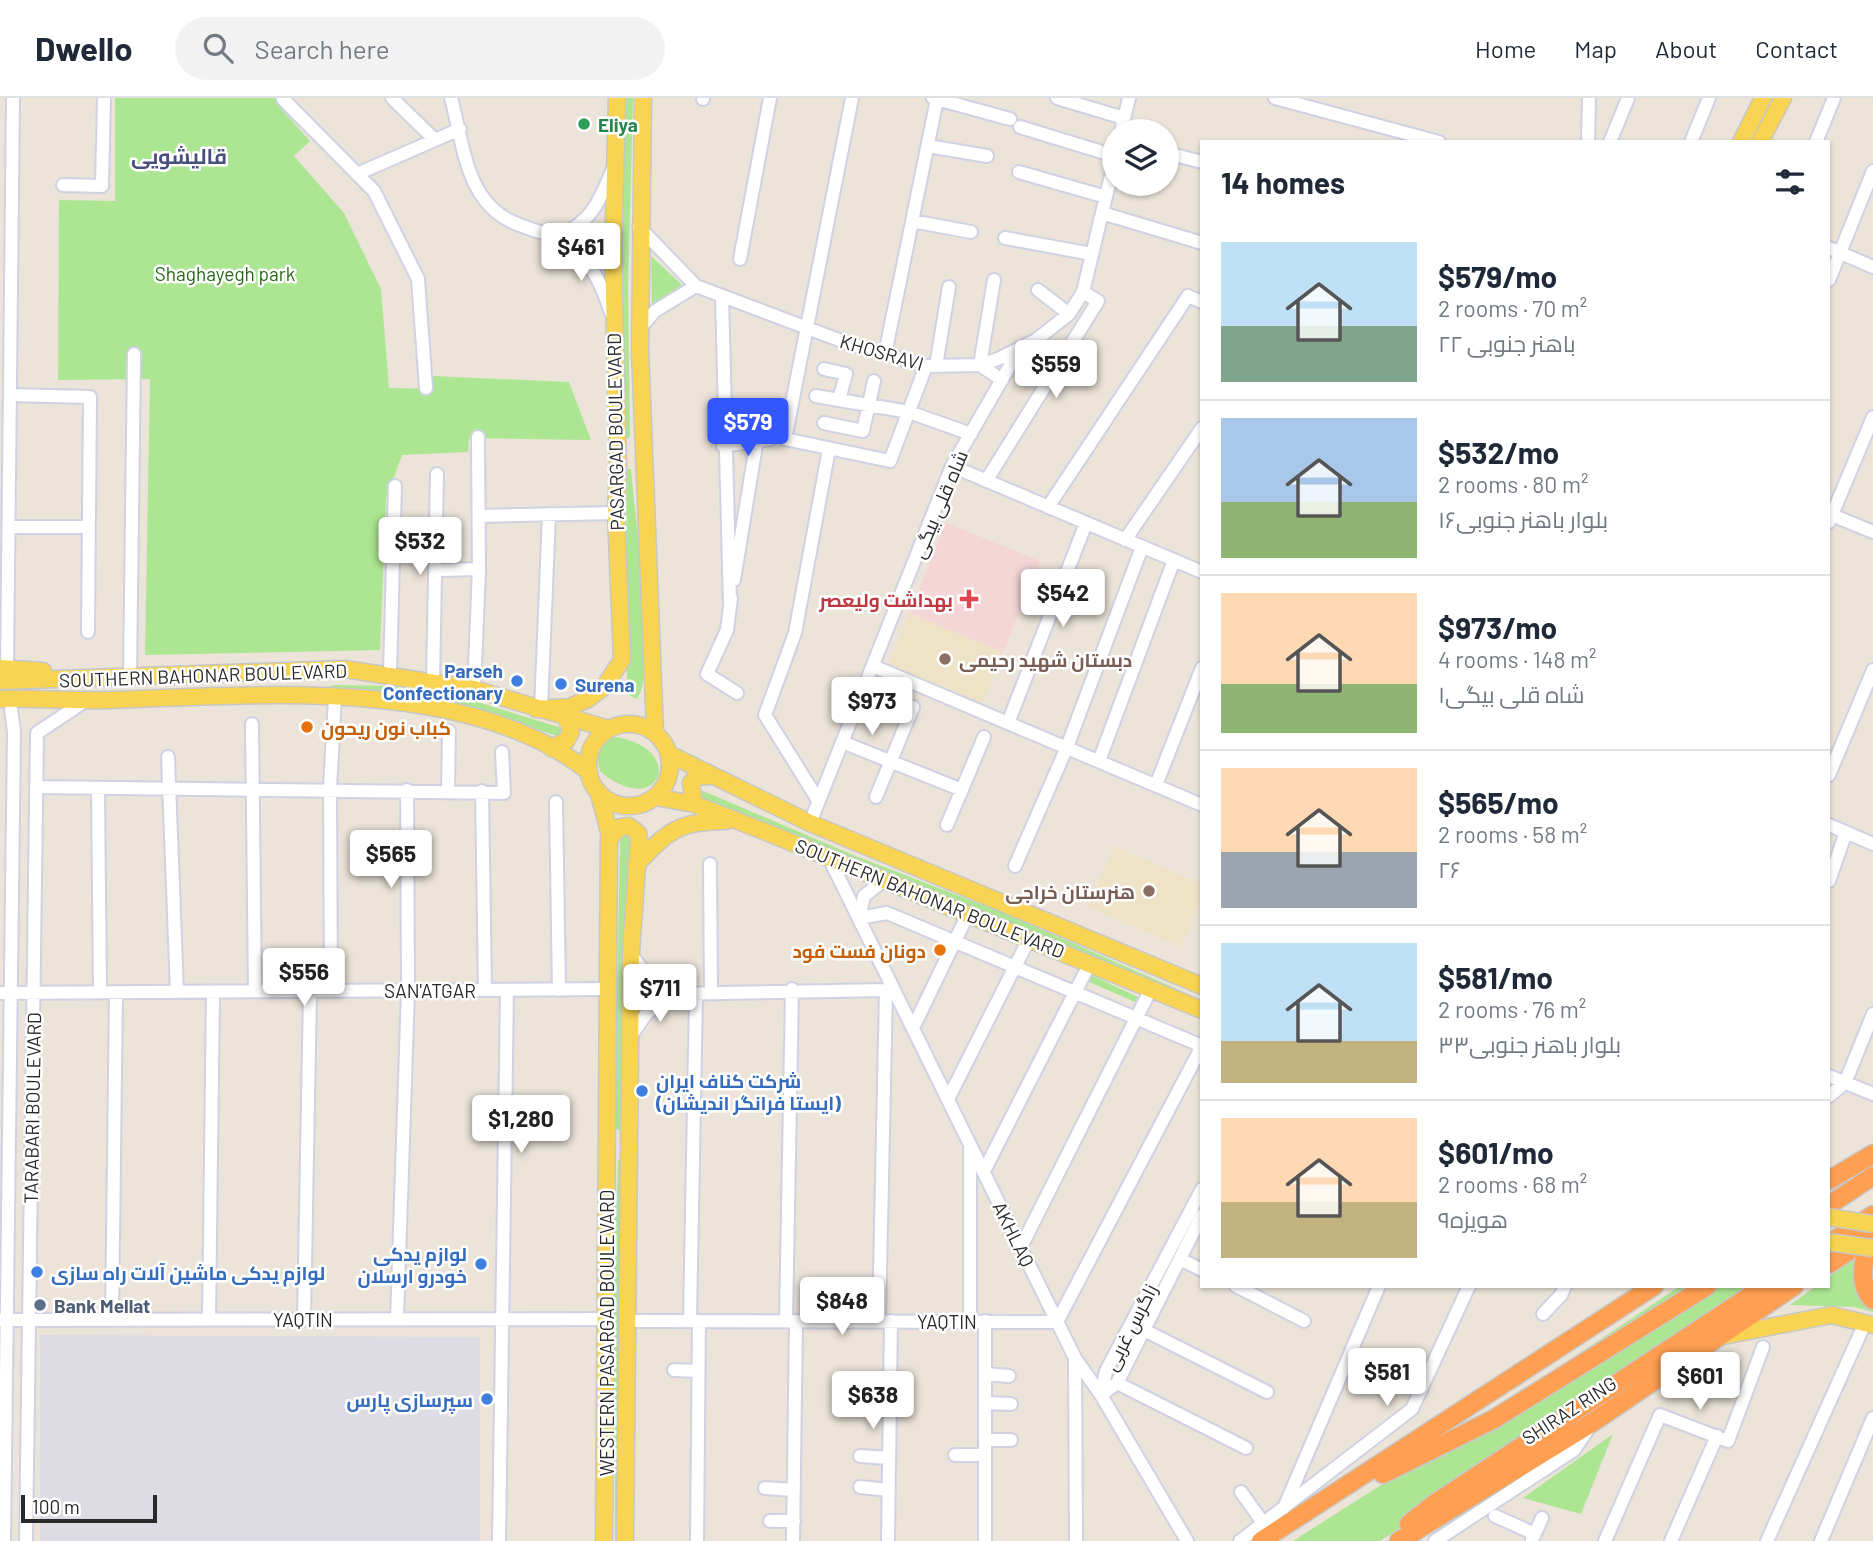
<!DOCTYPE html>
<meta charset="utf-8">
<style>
body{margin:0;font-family:Barlow,Cairo,sans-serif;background:#f2f2f3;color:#1f2937;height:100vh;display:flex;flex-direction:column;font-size:26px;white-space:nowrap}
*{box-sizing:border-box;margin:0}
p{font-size:23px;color:#747a83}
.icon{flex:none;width:38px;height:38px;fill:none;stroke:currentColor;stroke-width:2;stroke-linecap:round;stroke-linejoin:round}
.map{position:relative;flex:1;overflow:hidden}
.panel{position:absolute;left:1200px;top:42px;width:630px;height:1148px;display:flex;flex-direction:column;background:#fff;border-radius:0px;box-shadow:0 2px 5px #0004}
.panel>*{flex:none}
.tools{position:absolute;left:1102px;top:21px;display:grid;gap:14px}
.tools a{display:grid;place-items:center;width:77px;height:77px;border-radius:50%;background:#fff;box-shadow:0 2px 5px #0004;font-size:35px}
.scale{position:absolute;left:21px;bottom:18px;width:136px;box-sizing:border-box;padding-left:7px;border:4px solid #292929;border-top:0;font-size:19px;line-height:24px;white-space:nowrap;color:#292929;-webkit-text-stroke:5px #fff;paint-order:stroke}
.price{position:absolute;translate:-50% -60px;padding:0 16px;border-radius:7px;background:#fff;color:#222;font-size:23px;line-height:46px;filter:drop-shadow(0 2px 4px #0008)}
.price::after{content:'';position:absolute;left:50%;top:42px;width:21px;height:16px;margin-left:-10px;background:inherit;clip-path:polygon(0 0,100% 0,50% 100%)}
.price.selected{background:#3356ff;color:#fff}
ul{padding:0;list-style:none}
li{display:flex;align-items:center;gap:21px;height:175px;padding:0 21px}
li+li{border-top:2px solid #e0e1e3}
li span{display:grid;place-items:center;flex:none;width:196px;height:140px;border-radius:0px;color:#555}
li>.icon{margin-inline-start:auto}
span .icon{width:84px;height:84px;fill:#fffc;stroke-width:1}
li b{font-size:30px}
h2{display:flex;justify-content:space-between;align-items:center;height:84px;padding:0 21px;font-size:30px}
header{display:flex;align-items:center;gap:42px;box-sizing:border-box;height:98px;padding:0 35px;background:#fff;border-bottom:2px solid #e0e1e3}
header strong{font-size:33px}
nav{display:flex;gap:38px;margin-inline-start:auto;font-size:24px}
.search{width:490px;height:63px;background:#f2f2f3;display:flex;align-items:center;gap:18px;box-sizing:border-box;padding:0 24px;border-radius:38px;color:#747a83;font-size:26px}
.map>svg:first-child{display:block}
.industrial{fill:#dddbe4}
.education{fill:#efe3c7}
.medical{fill:#f4d6d7}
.green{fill:#ade692}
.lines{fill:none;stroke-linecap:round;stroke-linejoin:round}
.minor-casing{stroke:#cfd2e3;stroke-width:16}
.major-casing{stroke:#c7c7c7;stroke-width:19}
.highway-casing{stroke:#c7c7c7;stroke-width:21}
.minor{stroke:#fff;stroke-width:12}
.major{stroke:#f8d452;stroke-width:16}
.highway{stroke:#ff9f51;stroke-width:18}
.major-bridge-casing{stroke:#c7c7c7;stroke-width:19;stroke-linecap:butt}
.major-bridge{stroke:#f8d452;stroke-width:16}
.leisure-dot{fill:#2e9e5b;stroke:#fff;stroke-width:2.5}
.health-dot{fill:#e0444e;stroke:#fff;stroke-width:2.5}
.education-dot{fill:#8d6e63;stroke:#fff;stroke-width:2.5}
.shop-dot{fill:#3f7fe0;stroke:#fff;stroke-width:2.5}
.food-dot{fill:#e8710a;stroke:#fff;stroke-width:2.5}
.service-dot{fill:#5c6f8a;stroke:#fff;stroke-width:2.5}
.labels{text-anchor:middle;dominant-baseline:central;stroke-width:5;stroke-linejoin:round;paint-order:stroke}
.leisure-label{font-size:19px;font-weight:bold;fill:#27864d;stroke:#fff;text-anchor:start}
.park-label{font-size:19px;fill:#256915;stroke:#fff}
.street-label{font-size:19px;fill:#292929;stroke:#fff}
.health-label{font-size:19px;font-weight:bold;fill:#be3a42;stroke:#fff;text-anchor:end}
.education-label{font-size:19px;font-weight:bold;fill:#785e54;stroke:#fff;text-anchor:start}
.shop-label{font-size:19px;font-weight:bold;fill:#366cbe;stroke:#fff;text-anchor:end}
.food-label{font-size:19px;font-weight:bold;fill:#c56008;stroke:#fff;text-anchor:start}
.service-label{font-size:19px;font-weight:bold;fill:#4e5e75;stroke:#fff;text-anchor:start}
.neighbourhood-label{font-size:21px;font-weight:bold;fill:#474f7c;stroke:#fff}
</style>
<header>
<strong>Dwello</strong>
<div class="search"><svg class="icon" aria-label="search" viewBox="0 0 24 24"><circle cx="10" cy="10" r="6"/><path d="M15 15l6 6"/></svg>Search here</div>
<nav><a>Home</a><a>Map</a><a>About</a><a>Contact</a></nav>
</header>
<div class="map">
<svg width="1873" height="1443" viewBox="0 0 1873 1443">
<rect width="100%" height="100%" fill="#ece4d9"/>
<path class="industrial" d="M40 1237 480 1239V1443H40Z"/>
<path class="education" d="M909 515 1003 554 982 607 888 568Z
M1114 748 1202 786V799L1181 849 1088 809Z"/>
<path class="medical" d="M946 425 1040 463 1003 554 909 515Z"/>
<path class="green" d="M115 0H280L276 5 310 43 294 58 344 115 381 191 389 290 431 291 432 278 569 284 591 342 469 340 468 354 402 357 386 401 380 552 145 557 150 281 58 282 59 102 115 103Z
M624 0H633L628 191 630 339 625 342 620 285V208Z
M651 158 682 187 652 207Z
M626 371H631C634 411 657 576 637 601L627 596Z
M333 587 394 588 461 599 565 631 560 639 457 605 377 592 330 589Z
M617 639C636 643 659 652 659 675 650 703 616 688 600 673 596 660 598 652 606 642Z
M701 692 853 757 1011 818 1202 902V910L698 702Z
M627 734 633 735 626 1035 616 1031 615 1020 620 744Z
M1089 876 1138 899 1135 904 1087 883Z
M623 1061 624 1443H615L614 1163 618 1062Z
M1860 1157 1873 1214 1855 1209 1790 1207 1816 1188H1829V1179Z
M1680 1188H1777L1380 1443H1293L1425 1359Z
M1613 1336 1581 1416 1523 1400Z"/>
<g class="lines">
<defs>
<path id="minor" d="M392 0 435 42
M451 0C461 35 464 84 492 110 509 127 533 131 555 139 585 150 602 186 611 215
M852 0 785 341 890 363 926 268
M933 0 1010 21
M1057 0 1124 20
M1275 0 1439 44
M283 1 374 93 418 181 426 290
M703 1V0
M1020 29 1115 58
M1121 33 1129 0
M1588 44 1589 0
M1610 44 1628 0
M1691 44 1709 0
M1816 44 1834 0
M928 48 987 58
M1167 55 1202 64
M1019 74 1106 99
M357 76 460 31
M63 87 102 88 104 0
M1102 115 1202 145
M912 123 971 134
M639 129 696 188 847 245 926 268 980 267 998 261 1036 242 1069 216 1083 194 1115 61
M559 140C594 119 597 108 613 71
M1005 140 1092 156
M1829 150 1873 169
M740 161 770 0
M994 182 980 267 1002 282
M1829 182 1873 73
M1038 192 1069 216
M722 198 730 507
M640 230 655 213 696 188
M885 256 937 1
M936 268 949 189
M824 271 846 276 839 302
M10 297 90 299 88 534
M816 298 909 314 971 336
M824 325 863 333 874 283
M723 348 770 341
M952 368 1202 474
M986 383 1098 203 1083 194
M1048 409 1188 198 1202 204
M1832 417 1873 434
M479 418 616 415
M1829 424 1873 319
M9 429H89
M1125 442 1202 330
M437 472 479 471
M734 482 757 341
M731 500 727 532 707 576 737 595
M873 568 1202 707
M7 570 13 0
M390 576 395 388
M130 579 134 256
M433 582 437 376
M474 591 479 471 478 339
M541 611 549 416
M1008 625 1086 425
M252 626 255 893
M842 644 962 692
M168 659 177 894
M1099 663 1174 462
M1829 677 1873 572
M1156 687 1202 570
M36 689 504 695 502 654
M98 690 100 894
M448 693 449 633
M482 693 485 892
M876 699 913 609
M818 702 765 617 795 535 829 351
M556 704 559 892
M810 725 952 368 1020 250
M947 727 984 639
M1829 727 1873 746
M828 758 1075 1260 1101 1297 1187 1443
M710 766 711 895
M1015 768 1067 649 1142 449
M1829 783 1846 734
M859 820 887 815 1202 948
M859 820 864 798 884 782
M631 856 652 885 673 896 886 892 892 889
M331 893 330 691 335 599
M0 895 608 891
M913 930 968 816
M630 939 646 916 673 896
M1829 978 1873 996
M1829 998 1845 985 1873 916
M948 1001 1029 841
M970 1051V1223
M984 1073 1090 865
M1021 1149 1151 891
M1180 1161 1202 1172
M1236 1188 1304 1223
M1543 1216 1561 1197 1565 1188
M209 1221 213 894
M304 1221 310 893
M397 1221 408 892 407 692
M0 1222 605 1221
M112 1222 116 894
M628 1223 1057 1224 1202 948
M690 1223 696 896
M786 1223 792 891
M879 1223 886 892
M1144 1232 1267 1294
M1075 1260 1076 1443
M674 1272 698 1273
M985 1276 1009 1278
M1117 1285 1246 1350
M1101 1297 1106 1273 1202 1091
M1101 1297 1117 1285 1202 1117
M985 1305 1011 1306
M985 1342H1011
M955 1357H985
M860 1358 889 1360
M860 1389 889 1392
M765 1390 794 1392
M1241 1394 1264 1426
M1284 1410 1379 1188
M1495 1418 1535 1436
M770 1423H794
M1532 1442 1542 1420
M4 1443 14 634 11 611
M26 1443 37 635 85 603
M499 1443 507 892
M697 1443 699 1223
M793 1443 796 1223
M888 1443 891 1223
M985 1443V1223
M1240 1443 1412 1311 1469 1188
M1435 1443 1574 1352 1591 1327
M1605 1443 1660 1317 1728 1343 1763 1249
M1671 1443 1717 1338
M1767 1443 1865 1225
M1821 1443 1873 1320"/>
<path id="major" d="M643 0 640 251 655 634
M1741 44 1763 0
M1760 44 1783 0
M0 570 43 573
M0 583 345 571 474 591 609 631
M0 601C37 600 74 603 111 602 257 597 470 578 589 674
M536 611 570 609 588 601 604 589 622 562 616 415 618 368 613 156 617 0
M588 667a41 41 0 1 1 82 0a41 41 0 1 1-82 0Z
M551 650 566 643 571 634 566 618
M669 656 810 725 1202 888
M598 693 609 733 604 1443
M655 699 694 706 766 734 1202 912
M694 706 691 685 696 679 710 678
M609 741 620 729 629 728 638 735 639 741 631 854 625 1443
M636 767C669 732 677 724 726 723
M1723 1238 1831 1217 1873 1227"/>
<path id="highway" d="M1829 1082 1873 1056
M1829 1107 1873 1078
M1869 1139C1865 1159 1856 1186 1873 1202
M1829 1146 1873 1117
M1829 1166 1864 1143
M1383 1376 1494 1321 1707 1188
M1409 1426 1434 1406 1765 1188
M1261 1443 1654 1188
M1399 1443 1593 1324 1794 1188"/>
</defs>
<use href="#minor" class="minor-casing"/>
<use href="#major" class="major-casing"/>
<use href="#highway" class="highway-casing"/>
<use href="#minor" class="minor"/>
<use href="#major" class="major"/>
<use href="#highway" class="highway"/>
<defs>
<path id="major-bridge" d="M1829 1119 1873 1126
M1829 1144 1873 1150"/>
</defs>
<use href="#major-bridge" class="major-bridge-casing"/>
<use href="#major-bridge" class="major-bridge"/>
</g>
<circle class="leisure-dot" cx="584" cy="26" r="7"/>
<path class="health-dot" d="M965.5 490.5h7v7h7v7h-7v7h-7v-7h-7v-7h7z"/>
<g class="education-dot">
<circle cx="945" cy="561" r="7"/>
<circle cx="1149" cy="793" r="7"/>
</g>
<g class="shop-dot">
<circle cx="517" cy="583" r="7"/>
<circle cx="561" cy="586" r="7"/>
<circle cx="642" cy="993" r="7"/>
<circle cx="481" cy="1166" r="7"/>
<circle cx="37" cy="1174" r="7"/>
<circle cx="487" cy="1301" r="7"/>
</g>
<g class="food-dot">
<circle cx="307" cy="629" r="7"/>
<circle cx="940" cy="852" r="7"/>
</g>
<circle class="service-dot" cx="40" cy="1207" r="7"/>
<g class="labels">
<g class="leisure-label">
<text x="598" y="26">Eliya</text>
</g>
<g class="park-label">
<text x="225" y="175">Shaghayegh park</text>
</g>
<g class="street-label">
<text transform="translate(882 254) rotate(16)">KHOSRAVI</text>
<text transform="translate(615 334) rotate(-91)">PASARGAD BOULEVARD</text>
<text transform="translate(939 406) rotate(-67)">شاه قلی بیگی</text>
<text transform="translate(203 577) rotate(-2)">SOUTHERN BAHONAR BOULEVARD</text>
<text transform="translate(930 800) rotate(22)">SOUTHERN BAHONAR BOULEVARD</text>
<text x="430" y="892">SAN'ATGAR</text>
<text transform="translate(32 1010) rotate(-89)">TARABARI BOULEVARD</text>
<text transform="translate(1014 1136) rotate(64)">AKHLAQ</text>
<text x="303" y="1221">YAQTIN</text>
<text x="947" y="1223">YAQTIN</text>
<text transform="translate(1130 1229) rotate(-63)">زاگرس غربی</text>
<text transform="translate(606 1235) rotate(-90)">WESTERN PASARGAD BOULEVARD</text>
<text transform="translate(1569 1312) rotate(-33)">SHIRAZ RING</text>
</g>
<g class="health-label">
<text x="953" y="501">بهداشت ولیعصر</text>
</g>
<g class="education-label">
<text x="959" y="561">دبستان شهید رحیمی</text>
<text x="1135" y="793" text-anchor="end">هنرستان خراجی</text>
</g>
<g class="shop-label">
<text x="503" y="572">Parseh<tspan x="503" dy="22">Confectionary</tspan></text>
<text x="575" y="586" text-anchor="start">Surena</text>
<text x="656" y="982" text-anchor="start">شرکت کناف ایران<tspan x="656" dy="22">(ایستا فرانگر اندیشان)</tspan></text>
<text x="467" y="1155">لوازم یدکی<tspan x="467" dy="22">خودرو ارسلان</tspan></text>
<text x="51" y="1174" text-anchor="start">لوازم یدکی ماشین آلات راه سازی</text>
<text x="473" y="1301">سپرسازی پارس</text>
</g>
<g class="food-label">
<text x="321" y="629">کباب نون ریحون</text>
<text x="926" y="852" text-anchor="end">دونان فست فود</text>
</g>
<g class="service-label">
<text x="54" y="1207">Bank Mellat</text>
</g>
<g class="neighbourhood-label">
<text x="179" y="57">قالیشویی</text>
</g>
</g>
</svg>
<div class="tools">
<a><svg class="icon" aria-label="layers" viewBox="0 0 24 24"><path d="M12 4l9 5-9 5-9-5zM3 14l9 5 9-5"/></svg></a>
</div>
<div class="scale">100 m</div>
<b class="price" style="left:581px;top:185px">$461</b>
<b class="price" style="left:1056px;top:302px">$559</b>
<b class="price selected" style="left:748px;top:360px">$579</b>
<b class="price" style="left:420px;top:479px">$532</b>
<b class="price" style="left:1063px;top:531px">$542</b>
<b class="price" style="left:872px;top:639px">$973</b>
<b class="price" style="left:391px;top:792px">$565</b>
<b class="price" style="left:304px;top:910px">$556</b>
<b class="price" style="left:660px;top:926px">$711</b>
<b class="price" style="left:521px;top:1057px">$1,280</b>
<b class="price" style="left:842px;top:1239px">$848</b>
<b class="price" style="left:1387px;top:1310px">$581</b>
<b class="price" style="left:1700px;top:1314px">$601</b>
<b class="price" style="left:873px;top:1333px">$638</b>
<section class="panel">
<h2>14 homes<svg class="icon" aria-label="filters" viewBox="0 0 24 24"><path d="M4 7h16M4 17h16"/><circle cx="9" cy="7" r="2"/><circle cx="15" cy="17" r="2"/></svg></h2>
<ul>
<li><span style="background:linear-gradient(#bfe0f5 60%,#7fa58c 0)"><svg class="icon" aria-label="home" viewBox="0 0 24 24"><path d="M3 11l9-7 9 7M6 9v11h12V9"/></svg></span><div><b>$579/mo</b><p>2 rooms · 70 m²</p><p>۲۲ باهنر جنوبی</p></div></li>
<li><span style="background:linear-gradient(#a9c7e8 60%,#8fb573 0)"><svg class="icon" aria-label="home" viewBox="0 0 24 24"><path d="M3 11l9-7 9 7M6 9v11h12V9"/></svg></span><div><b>$532/mo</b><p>2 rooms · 80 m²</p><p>بلوار باهنر جنوبی۱۶</p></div></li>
<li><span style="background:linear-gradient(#ffd9b3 65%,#8fb573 0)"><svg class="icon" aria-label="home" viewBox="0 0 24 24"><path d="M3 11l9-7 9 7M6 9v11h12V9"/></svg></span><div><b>$973/mo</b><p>4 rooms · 148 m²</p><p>شاه قلی بیگی۱</p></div></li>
<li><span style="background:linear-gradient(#ffd9b3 60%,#9aa5b1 0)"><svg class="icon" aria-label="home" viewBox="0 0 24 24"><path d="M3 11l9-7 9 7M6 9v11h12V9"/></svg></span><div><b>$565/mo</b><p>2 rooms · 58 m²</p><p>۲۶</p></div></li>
<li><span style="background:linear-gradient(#bfe0f5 70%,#c2b280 0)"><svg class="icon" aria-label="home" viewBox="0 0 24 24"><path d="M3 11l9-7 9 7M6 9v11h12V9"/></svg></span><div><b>$581/mo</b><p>2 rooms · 76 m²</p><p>بلوار باهنر جنوبی۳۳</p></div></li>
<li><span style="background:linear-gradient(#ffd9b3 60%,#c2b280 0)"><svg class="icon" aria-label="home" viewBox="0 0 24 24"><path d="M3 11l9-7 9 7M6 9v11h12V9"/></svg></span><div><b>$601/mo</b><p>2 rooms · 68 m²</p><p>هویزه۹</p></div></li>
</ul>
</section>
</div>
